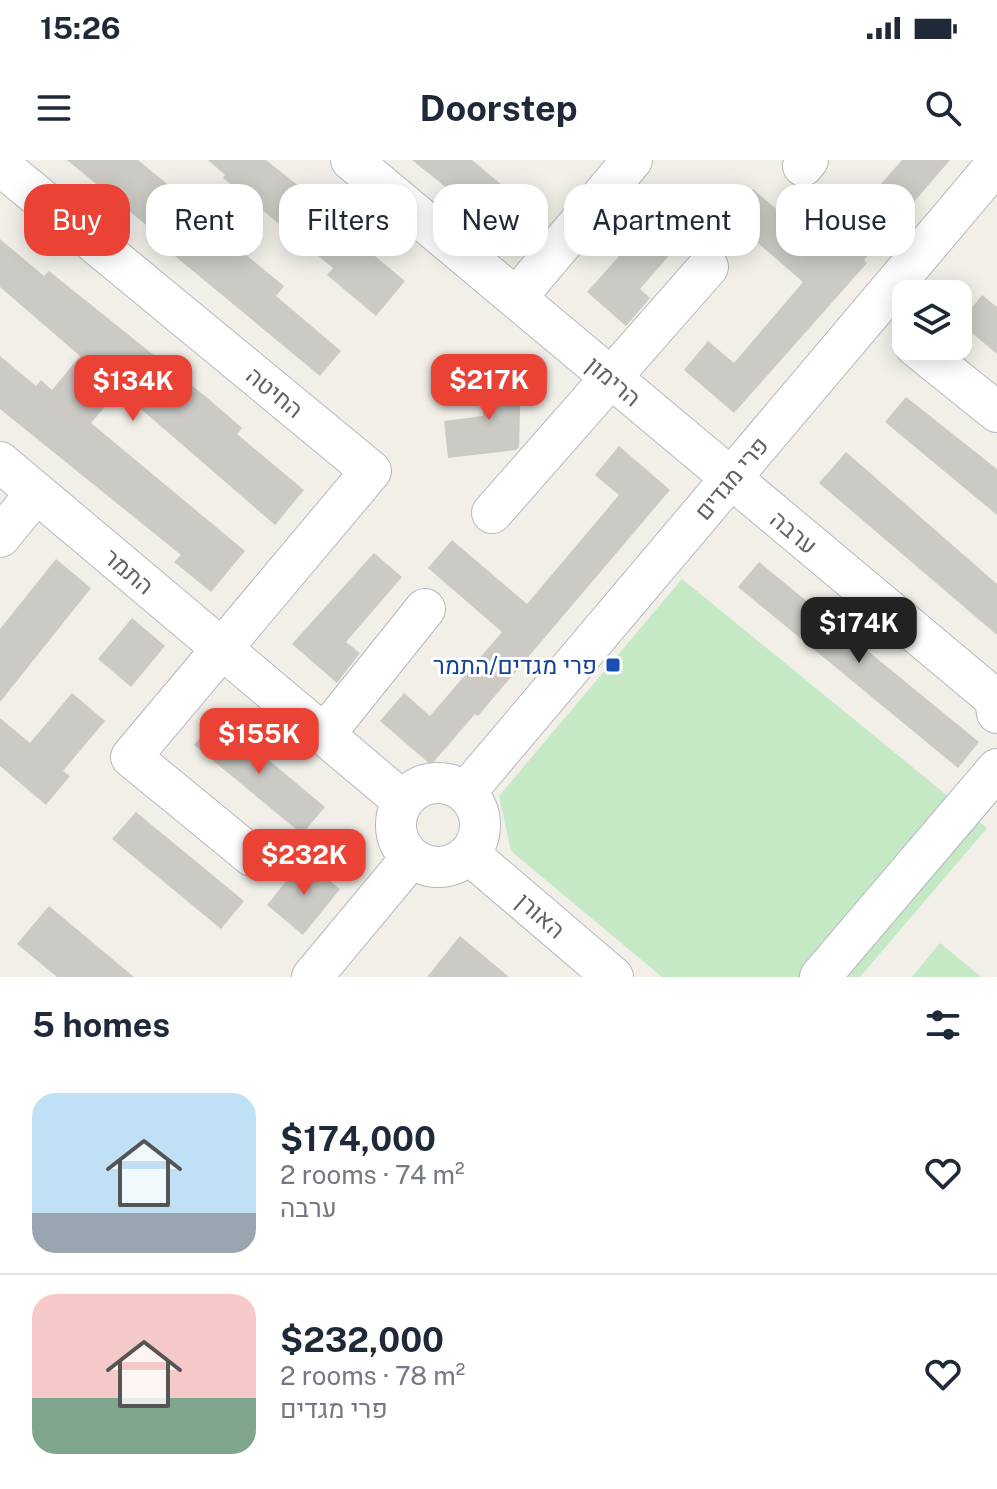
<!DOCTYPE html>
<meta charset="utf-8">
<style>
body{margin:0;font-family:"Public Sans",Heebo,sans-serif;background:#f2f2f3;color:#1f2937;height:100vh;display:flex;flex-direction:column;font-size:30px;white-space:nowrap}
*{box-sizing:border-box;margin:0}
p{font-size:26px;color:#747a83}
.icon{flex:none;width:44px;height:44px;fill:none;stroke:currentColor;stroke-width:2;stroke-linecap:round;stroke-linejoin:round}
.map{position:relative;height:817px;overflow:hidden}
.sheet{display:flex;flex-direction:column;background:#fff;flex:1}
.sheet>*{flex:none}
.banner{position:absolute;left:24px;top:24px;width:950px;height:72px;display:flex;gap:16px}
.controls{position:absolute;left:892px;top:120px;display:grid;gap:16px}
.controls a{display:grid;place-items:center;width:80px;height:80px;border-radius:16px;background:#fff;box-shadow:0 4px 20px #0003;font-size:40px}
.price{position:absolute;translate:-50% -68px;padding:0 18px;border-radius:16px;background:#ea4335;color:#fff;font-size:26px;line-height:52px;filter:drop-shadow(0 2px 4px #0008)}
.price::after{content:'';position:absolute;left:50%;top:48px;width:24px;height:18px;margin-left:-12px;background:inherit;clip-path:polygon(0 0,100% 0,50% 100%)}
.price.selected{background:#222;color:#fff}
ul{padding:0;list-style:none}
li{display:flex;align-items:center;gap:24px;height:200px;padding:0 32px}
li+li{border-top:2px solid #e0e1e3}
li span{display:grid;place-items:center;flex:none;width:224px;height:160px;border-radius:24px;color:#555}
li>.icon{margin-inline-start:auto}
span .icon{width:96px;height:96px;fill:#fffc;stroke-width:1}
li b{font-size:34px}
h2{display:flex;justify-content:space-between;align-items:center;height:96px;padding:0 32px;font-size:34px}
.tag{padding:0 28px;border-radius:24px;background:#fff;box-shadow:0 4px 20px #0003;font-size:28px;line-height:72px}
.tag.selected{background:#ea4335;color:#fff}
.status{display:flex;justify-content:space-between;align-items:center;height:56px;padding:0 40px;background:#fff;direction:ltr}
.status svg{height:22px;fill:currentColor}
header{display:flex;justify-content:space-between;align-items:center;height:104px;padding:0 32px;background:#fff;font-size:36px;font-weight:700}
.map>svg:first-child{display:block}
.green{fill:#c5e8c5}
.building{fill:#cccac5}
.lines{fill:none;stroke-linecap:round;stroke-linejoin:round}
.minor-casing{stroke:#b5b8bc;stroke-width:42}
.minor{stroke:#fff;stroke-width:40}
.transit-dot{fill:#1a4fb4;stroke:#fff;stroke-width:3}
.labels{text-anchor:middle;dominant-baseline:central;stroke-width:6;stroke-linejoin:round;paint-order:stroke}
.street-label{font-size:24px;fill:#5f6368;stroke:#fff}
.transit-label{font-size:24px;fill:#164399;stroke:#fff;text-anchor:end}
</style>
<div class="status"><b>15:26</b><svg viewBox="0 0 49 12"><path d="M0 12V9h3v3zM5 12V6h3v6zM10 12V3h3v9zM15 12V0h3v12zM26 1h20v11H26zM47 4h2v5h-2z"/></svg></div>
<header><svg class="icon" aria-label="menu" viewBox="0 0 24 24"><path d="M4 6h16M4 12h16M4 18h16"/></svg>Doorstep<svg class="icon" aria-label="search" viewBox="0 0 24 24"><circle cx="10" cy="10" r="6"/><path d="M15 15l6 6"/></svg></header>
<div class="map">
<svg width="997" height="817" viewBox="0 0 997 817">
<rect width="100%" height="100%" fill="#f1efe8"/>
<path class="green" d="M682 419 987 668 860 817H662L511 691 499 636Z
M940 783 981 817H912Z"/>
<path class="building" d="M67 0H138L183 37 180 41 284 126 276 136 341 191 320 216 164 87 168 83Z
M208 0H266L338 57 334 62 405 121 376 156 327 115 333 108 223 18 225 15Z
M412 0H472L533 51 510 79Z
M902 0H950L864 100 867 103 734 253 684 210 708 181 734 203 803 122 729 58 753 29 828 94 863 53 859 49Z
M671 38 699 61 640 129 650 138 626 166 587 132Z
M0 79 44 116 49 111 211 241 242 268 237 274 304 330 275 365 119 230 91 263 245 391 211 432 174 402 181 395 0 249V196L36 226 41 220 52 230 80 196 0 127Z
M982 135 997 147V194L960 163Z
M484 217 521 218 519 287 516 290 448 298 444 261 483 256Z
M906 237 997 309V355L885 262Z
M619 286 670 330 478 556 475 554 431 605 380 561 404 533 430 556 502 472 428 408 452 380 527 444 619 335 595 315Z
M846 292 997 424V475L819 323Z
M374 393 402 417 346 482 360 493 337 523 292 484Z
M56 399 91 428 0 542V469Z
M759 402 979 582 958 608 738 427Z
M132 458 165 486 131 527 98 499Z
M72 533 105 561 63 611 70 616 46 645 0 606V558L30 583Z
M217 557 325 647 302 674 194 585Z
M136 652 244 741 221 769 112 679Z
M304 699 340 729 303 775 267 745Z
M49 746 134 817H57L17 784Z
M460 776 509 817H427Z"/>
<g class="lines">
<defs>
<path id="minor" d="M351 0 995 539 997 553
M0 5 371 311 131 597 252 696
M803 6 808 0
M516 138 632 0
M915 186 997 252
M0 302 403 641
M492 353 708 107
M0 377 36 333
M324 575 425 449
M396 665a42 42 0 1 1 84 0a42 42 0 1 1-84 0Z
M465 633 997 3
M469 694 613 817
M312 817 411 698
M820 817 997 609"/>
</defs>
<use href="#minor" class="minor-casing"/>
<use href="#minor" class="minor"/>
</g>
<rect class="transit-dot" x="605" y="497" width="16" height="16" rx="4"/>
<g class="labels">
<g class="street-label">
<text transform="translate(614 221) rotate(40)">הרימון</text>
<text transform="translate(275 232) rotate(39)">החיטה</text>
<text transform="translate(731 318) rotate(-50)">פרי מגדים</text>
<text transform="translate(794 372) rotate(40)">ערבה</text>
<text transform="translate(129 411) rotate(40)">התמר</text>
<text transform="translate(541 755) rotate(41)">האורן</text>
</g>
<g class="transit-label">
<text x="597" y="505">פרי מגדים/התמר</text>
</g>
</g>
</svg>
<div class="controls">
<a><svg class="icon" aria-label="layers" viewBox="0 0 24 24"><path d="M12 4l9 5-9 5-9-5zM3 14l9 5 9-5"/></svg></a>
</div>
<b class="price" style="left:489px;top:262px">$217K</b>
<b class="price" style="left:133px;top:263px">$134K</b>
<b class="price selected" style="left:859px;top:505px">$174K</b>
<b class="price" style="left:259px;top:616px">$155K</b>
<b class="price" style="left:304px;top:737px">$232K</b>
<div class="banner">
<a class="tag selected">Buy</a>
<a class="tag">Rent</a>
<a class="tag">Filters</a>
<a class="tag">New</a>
<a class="tag">Apartment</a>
<a class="tag">House</a>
</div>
</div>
<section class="sheet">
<h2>5 homes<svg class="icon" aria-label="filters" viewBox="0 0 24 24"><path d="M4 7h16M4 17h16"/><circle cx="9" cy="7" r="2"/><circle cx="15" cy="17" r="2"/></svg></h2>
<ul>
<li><span style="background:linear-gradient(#bfe0f5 75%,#9aa5b1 0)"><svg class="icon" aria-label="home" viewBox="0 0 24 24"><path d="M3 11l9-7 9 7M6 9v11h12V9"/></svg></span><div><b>$174,000</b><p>2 rooms · 74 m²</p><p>ערבה</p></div><svg class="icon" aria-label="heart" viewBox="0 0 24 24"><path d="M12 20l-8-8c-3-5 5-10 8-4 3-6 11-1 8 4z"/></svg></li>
<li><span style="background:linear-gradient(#f6c9c9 65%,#7fa58c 0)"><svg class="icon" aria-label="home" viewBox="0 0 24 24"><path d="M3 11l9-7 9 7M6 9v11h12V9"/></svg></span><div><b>$232,000</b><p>2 rooms · 78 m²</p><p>פרי מגדים</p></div><svg class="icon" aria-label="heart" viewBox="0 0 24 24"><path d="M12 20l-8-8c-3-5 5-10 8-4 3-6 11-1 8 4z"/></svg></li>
</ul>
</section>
